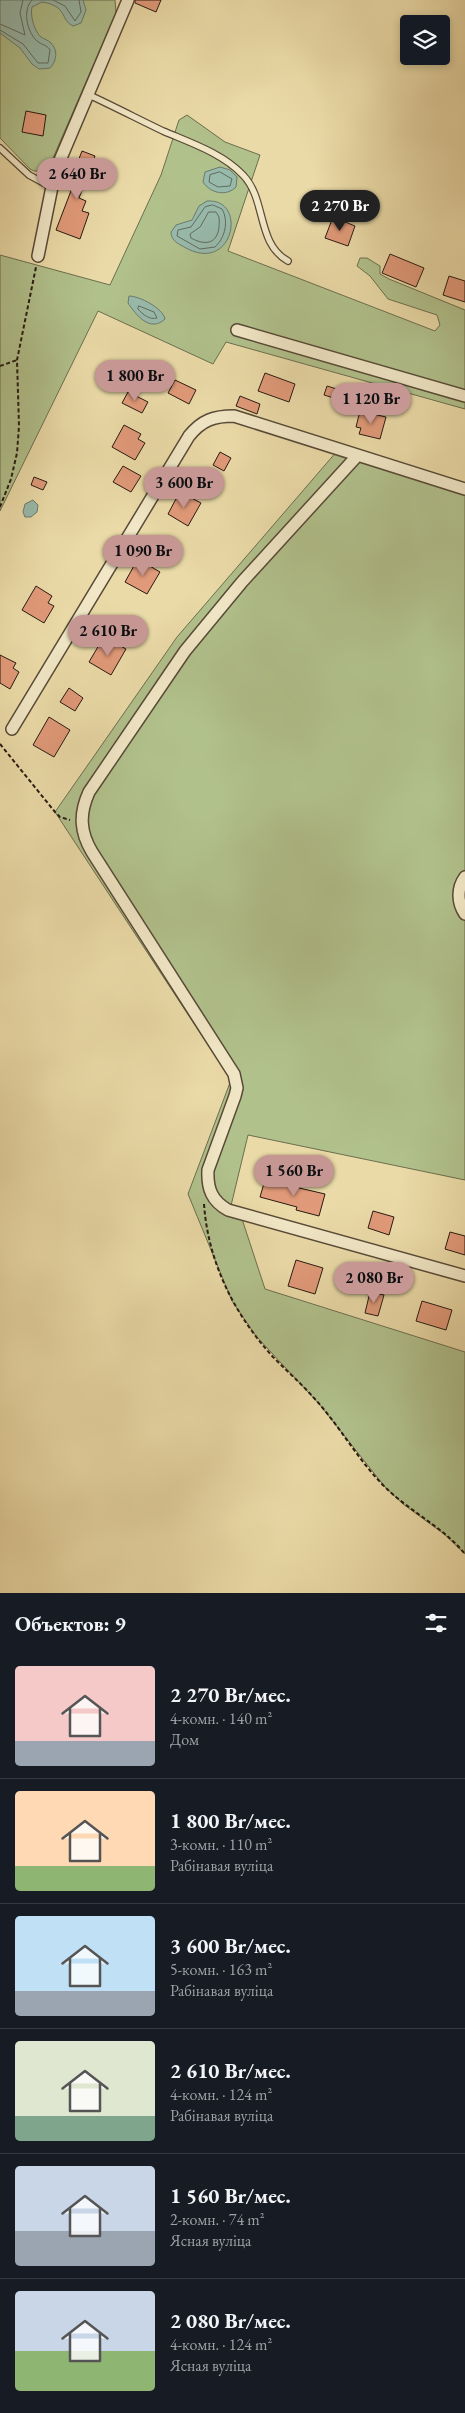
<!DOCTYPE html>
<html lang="ru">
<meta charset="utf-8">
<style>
body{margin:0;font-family:"EB Garamond",serif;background:#20242c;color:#f1f3f6;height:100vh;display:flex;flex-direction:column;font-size:19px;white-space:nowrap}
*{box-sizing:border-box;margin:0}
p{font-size:16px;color:#9ea1a6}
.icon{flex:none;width:28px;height:28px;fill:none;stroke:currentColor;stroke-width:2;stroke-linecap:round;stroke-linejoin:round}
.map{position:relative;height:1593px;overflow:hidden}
.sheet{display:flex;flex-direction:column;background:#171b24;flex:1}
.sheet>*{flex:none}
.fabs{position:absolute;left:400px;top:15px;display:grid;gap:10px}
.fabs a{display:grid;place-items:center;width:50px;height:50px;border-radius:5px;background:#171b24;box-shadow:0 2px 8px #0003;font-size:25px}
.price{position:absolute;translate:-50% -42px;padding:0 11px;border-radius:18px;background:#c59692;color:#111;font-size:16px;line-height:32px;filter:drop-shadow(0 1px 2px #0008)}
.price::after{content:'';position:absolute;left:50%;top:30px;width:15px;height:11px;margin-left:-8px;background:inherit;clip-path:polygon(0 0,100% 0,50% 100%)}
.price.selected{background:#222;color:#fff}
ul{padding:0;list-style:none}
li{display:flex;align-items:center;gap:15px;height:125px;padding:0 15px}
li+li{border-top:1px solid #363941}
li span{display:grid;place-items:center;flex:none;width:140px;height:100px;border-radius:5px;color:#555}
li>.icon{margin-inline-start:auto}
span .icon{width:60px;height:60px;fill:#fffc;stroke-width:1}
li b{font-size:21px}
h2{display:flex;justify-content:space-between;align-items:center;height:60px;padding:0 15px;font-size:21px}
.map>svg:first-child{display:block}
.green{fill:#b1c18c;stroke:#6c6e4f}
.water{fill:#98baab;stroke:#6b7a6e}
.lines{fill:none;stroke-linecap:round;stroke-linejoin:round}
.shore{stroke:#606a5e;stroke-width:1}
.building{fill:#e19a79;stroke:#281a12}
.lane-casing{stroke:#584a37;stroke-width:8}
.street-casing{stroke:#584a37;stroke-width:14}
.path{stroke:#281a12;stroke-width:2;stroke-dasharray:4 2.5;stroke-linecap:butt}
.lane{stroke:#f1e7c6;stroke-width:5.5}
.street{stroke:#f1e7c6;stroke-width:11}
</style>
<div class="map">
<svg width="465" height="1593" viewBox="0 0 465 1593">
<rect width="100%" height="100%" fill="#eadaa7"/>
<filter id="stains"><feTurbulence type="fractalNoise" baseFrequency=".004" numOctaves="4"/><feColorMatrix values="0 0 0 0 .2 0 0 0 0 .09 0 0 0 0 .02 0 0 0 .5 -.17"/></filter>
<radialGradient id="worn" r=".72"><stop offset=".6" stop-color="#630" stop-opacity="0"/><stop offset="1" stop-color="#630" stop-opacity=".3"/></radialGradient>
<path class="green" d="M0 0H115L116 13 50 165 44 171H34L30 169 0 138Z
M187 115 225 142 260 155 228 251 435 331 440 325 437 315 388 299 370 276 357 266 360 258H367L380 266V274L389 279 465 310V409L226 342 213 364 98 311 0 511V255L110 285 161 175 179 120Z
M338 450 465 489V877L463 880 465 914V1180L248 1135 229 1214 242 1219 265 1289 465 1352V1554L444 1534 403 1504 385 1487 320 1405 256 1336 232 1301 188 1194 231 1080 55 812 177 637Z"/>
<path class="water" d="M0 0H83L86 10 81 23 73 26C60 20 68 6 42 2L32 7C30 15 34 31 41 37 44 39 48 40 51 43 58 50 57 61 50 68L39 69 32 64 20 48 0 33Z
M220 167 230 170 237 177 236 187C226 197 210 193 203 182L205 172Z
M207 201C248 198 234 274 186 248 179 244 171 241 171 232L176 225 192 220 199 206Z
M129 296C139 296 163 308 165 319 150 333 136 315 128 303Z
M33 500 38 505 37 512 31 517H25L23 512 25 504Z"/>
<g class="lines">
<path class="shore" d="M53 0 65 6 75 21 81 12 79 0
M0 24 25 35 20 13 23 0
M0 30 23 44 38 63H48L50 50C47 45 42 45 37 41 27 32 22 10 32 0
M220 172 232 179 230 186 218 187 209 182 210 175Z
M213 205 222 209C229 221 225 238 215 247L200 249 177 236 178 230 191 227 205 207Z
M209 212H216L219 217C221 239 211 249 191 238L190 234 200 227Z
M139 306 154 312 157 318C150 320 143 315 138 309Z"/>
</g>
<path class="building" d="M135 0H161L156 12 135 3Z
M26 111 46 115 43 136 22 132Z
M82 151 95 156 79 198 86 201 82 211 89 213 80 239 56 230 74 183 70 182Z
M312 192 333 199 327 216 306 209Z
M333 217 355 226 348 246 325 238Z
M390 254 424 268 416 287 382 273Z
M449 276 465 281V302L443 295Z
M265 373 295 384 289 402 258 391Z
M175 380 196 390 189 404 168 393Z
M327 386 340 390 337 399 324 395Z
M128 392 148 402 142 413 122 403Z
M240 396 260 404 257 414 236 406Z
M360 411 386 417 380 439 359 434 361 428 356 427Z
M124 425 141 434 138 439 145 443 135 460 112 447Z
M220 452 231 458 224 471 213 465Z
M123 466 141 476 131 492 113 482Z
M34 477 47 482 43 490 31 485Z
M184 494 201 503 188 526 168 514 177 497 181 499Z
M143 562 160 572 147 594 125 582 135 564 140 567Z
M36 586 52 596 48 603 54 606 44 623 22 610Z
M108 639 126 649 111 675 89 662 99 645 103 647Z
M0 655 16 663 13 668 19 672 10 689 0 683Z
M69 688 83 698 75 711 60 702Z
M49 717 70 730 54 757 33 745Z
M265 1180 325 1194 319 1216 296 1210 297 1207 260 1197Z
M373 1211 394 1217 389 1235 368 1228Z
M450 1232 465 1236V1255L445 1249Z
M296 1260 323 1268 315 1294 288 1286Z
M370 1292 384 1295 378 1316 365 1313Z
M422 1301 452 1310 446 1330 416 1321Z"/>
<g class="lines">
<defs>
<path id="lane" d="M87 94C113 106 138 119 163 131 191 143 222 153 243 175 267 200 256 243 288 261
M0 148 29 175 51 187"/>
<path id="street" d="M38 256 55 172 128 0
M237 330 465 396
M357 456 242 582 185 651 89 792C79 814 80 832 92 852L234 1074 237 1088 235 1096 208 1170C207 1189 212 1201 228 1210L465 1276
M12 729 189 436C202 420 214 416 234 416L465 489
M465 877C457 888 457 902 465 914"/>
</defs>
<use href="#lane" class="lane-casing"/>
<use href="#street" class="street-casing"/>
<path class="path" d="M0 366 17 360
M0 507 11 479 17 453 19 426 17 360 36 267
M0 744 55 812 60 817 70 820
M204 1204C208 1262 234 1314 273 1357 289 1373 306 1388 321 1406 344 1433 361 1464 387 1489 411 1512 444 1528 465 1554"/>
<use href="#lane" class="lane"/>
<use href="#street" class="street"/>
</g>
<rect width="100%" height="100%" filter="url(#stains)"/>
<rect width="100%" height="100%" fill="url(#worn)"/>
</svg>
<div class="fabs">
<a><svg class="icon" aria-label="layers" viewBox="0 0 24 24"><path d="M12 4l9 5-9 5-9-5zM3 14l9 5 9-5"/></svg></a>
</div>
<b class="price" style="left:77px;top:200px">2 640 Br</b>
<b class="price selected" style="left:340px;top:232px">2 270 Br</b>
<b class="price" style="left:135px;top:402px">1 800 Br</b>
<b class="price" style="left:371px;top:425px">1 120 Br</b>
<b class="price" style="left:184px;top:509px">3 600 Br</b>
<b class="price" style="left:143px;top:577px">1 090 Br</b>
<b class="price" style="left:108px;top:657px">2 610 Br</b>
<b class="price" style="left:294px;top:1197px">1 560 Br</b>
<b class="price" style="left:374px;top:1304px">2 080 Br</b>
</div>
<section class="sheet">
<h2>Объектов: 9<svg class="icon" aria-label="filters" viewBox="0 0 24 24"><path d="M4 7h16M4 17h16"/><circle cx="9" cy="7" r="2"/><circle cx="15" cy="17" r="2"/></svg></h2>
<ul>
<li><span style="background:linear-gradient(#f6c9c9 75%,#9aa5b1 0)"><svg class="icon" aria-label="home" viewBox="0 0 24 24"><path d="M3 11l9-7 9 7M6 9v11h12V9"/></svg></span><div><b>2 270 Br/мес.</b><p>4-комн. · 140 m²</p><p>Дом</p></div></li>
<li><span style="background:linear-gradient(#ffd9b3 75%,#8fb573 0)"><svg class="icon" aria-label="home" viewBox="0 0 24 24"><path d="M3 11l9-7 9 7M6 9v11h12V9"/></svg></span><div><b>1 800 Br/мес.</b><p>3-комн. · 110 m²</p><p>Рабінавая вуліца</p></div></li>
<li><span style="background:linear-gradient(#bfe0f5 75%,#9aa5b1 0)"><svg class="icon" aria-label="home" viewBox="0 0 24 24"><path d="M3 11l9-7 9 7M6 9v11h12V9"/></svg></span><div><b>3 600 Br/мес.</b><p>5-комн. · 163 m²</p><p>Рабінавая вуліца</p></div></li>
<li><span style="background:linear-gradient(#dfe7d0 75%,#7fa58c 0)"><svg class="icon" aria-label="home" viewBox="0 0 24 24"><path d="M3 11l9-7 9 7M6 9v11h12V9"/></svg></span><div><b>2 610 Br/мес.</b><p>4-комн. · 124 m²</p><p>Рабінавая вуліца</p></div></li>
<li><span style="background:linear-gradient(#c9d6e8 65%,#9aa5b1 0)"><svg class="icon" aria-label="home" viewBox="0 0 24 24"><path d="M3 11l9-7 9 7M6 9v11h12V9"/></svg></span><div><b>1 560 Br/мес.</b><p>2-комн. · 74 m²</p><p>Ясная вуліца</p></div></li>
<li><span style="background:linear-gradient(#c9d6e8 60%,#8fb573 0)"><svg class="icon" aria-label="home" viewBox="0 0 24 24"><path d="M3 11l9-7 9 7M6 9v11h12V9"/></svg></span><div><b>2 080 Br/мес.</b><p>4-комн. · 124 m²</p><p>Ясная вуліца</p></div></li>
</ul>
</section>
